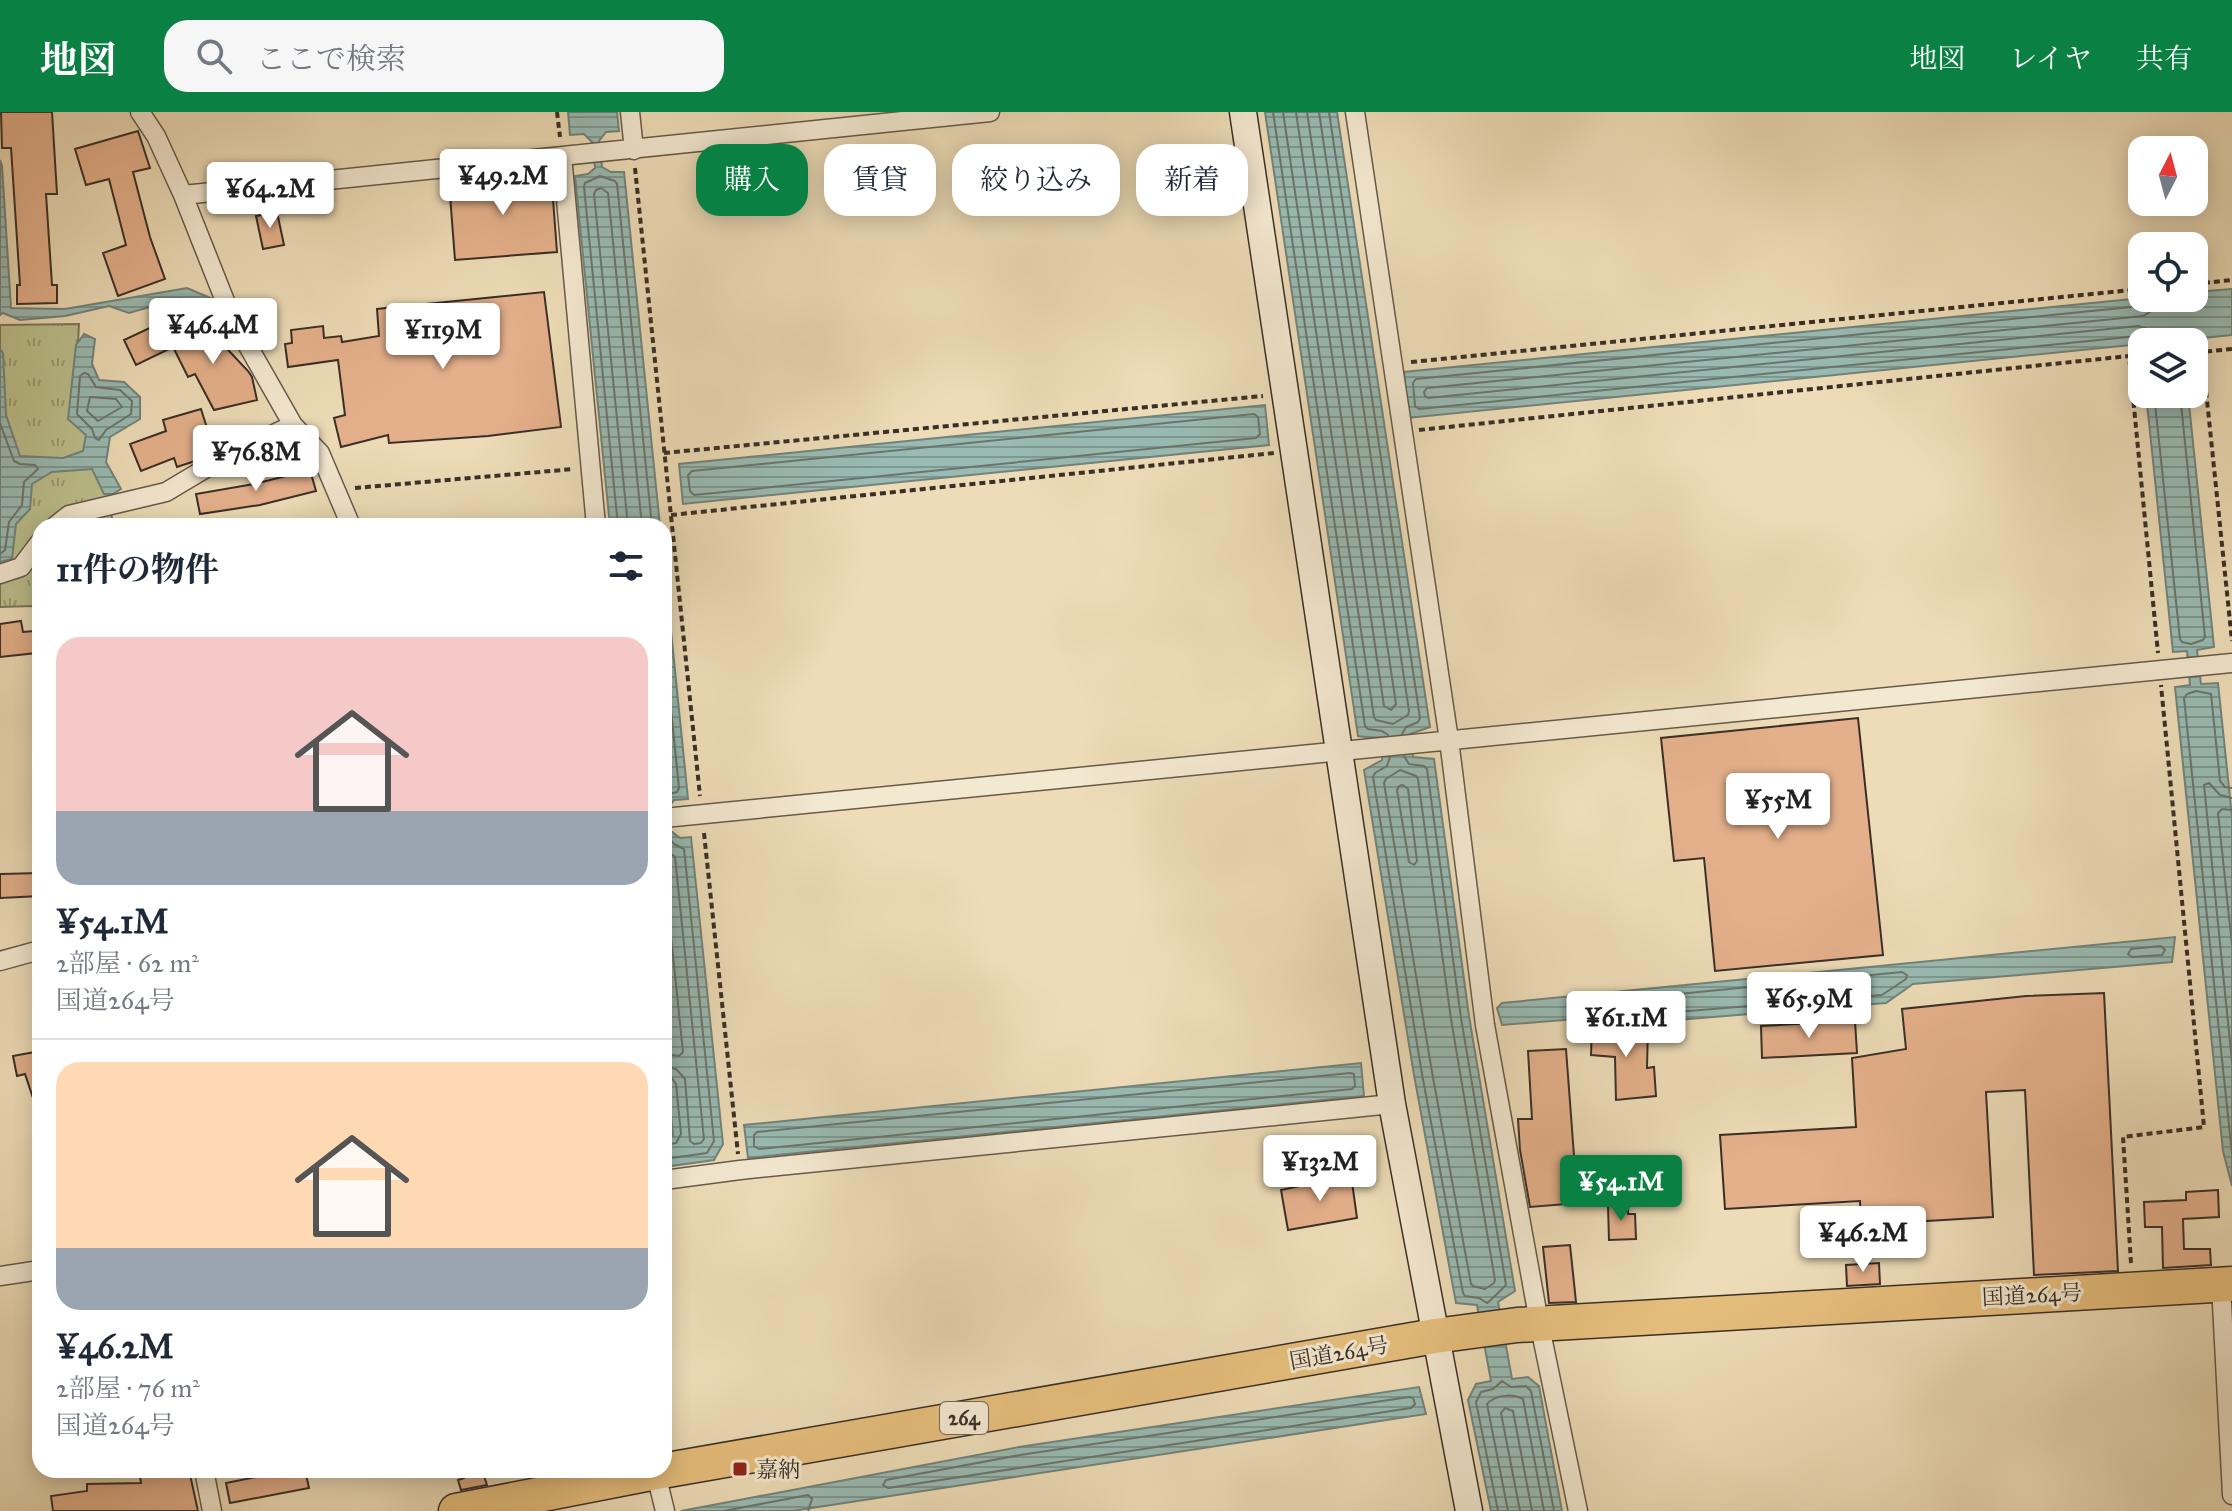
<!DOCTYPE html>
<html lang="ja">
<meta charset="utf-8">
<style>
body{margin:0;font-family:"IM FELL Great Primer","Noto Serif JP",serif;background:#f6f6f7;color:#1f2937;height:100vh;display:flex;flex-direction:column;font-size:30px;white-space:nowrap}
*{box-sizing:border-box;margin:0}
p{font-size:26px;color:#747a83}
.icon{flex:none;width:44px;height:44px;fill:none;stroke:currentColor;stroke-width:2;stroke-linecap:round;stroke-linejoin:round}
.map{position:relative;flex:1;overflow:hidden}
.side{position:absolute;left:32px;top:406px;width:640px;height:960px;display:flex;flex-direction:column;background:#fff;border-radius:24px;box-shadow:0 4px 20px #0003}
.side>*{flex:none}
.guide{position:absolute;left:696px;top:32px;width:760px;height:72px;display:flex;gap:16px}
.needle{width:52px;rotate:6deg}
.fabs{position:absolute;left:2128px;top:24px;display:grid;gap:16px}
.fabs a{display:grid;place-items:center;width:80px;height:80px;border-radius:16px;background:#fff;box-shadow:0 4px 20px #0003;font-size:40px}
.price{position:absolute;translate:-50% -68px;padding:0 18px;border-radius:8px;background:#fff;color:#222;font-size:26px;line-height:52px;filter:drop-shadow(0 2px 4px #0008)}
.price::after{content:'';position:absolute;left:50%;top:48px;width:24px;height:18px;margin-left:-12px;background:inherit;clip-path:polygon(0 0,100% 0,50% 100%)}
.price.current{background:#0b8043;color:#fff}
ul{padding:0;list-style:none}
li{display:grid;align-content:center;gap:16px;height:424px;padding:0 24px}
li+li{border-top:2px solid #e0e1e3}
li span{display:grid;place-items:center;height:248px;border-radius:24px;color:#555}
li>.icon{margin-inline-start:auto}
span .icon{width:144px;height:144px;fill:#fffc;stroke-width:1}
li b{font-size:34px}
h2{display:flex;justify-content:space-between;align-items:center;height:96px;padding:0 24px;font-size:34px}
.tag{padding:0 28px;border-radius:24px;background:#fff;box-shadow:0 4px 20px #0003;font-size:28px;line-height:72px}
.tag.current{background:#0b8043;color:#fff}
header{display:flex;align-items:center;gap:48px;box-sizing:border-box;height:112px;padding:0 40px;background:#0b8043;color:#fff}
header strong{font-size:38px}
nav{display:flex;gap:44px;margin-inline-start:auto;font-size:28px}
.search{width:560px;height:72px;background:#f6f6f7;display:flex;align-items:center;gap:20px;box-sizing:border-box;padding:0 28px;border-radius:24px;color:#747a83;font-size:30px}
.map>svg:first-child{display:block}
.grass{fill:url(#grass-tufts);stroke:#7a775a;stroke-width:2}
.water{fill:url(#water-rules);stroke:#73837b;stroke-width:2}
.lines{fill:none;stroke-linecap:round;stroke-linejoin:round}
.shore{stroke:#6a756d;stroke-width:2}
.building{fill:#e4b08b;stroke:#3a2f27;stroke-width:2}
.street-casing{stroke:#675a4b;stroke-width:21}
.secondary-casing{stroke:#3a2f27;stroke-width:29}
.highway-casing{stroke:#3a2f27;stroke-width:37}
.path{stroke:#3a2f27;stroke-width:4;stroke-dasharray:6 4;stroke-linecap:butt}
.street{stroke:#f3e8d0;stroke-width:18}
.secondary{stroke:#f3e8d0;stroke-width:26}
.highway{stroke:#e6be7c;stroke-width:34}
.poi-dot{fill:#8f2418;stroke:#f3e8d0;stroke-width:3}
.labels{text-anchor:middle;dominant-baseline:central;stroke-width:6;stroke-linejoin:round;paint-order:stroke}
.shield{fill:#f3e8d0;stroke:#72665a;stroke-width:2}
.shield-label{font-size:20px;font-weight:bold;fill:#3a2f27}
.street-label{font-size:22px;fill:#3a2f27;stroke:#f3e8d0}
.poi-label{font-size:22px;fill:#3a2f27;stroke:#f3e8d0;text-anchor:start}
</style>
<header>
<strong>地図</strong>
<div class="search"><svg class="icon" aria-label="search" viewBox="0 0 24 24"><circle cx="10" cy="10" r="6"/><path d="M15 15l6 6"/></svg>ここで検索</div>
<nav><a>地図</a><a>レイヤ</a><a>共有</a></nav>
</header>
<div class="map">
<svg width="2232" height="1399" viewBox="0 0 2232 1399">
<defs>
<pattern id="grass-tufts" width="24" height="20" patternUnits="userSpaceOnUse" patternTransform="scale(2)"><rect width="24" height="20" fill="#bbbf8c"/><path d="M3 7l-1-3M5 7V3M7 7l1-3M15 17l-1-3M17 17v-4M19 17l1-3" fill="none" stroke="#999c72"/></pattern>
<pattern id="water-rules" width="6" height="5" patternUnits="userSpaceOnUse" patternTransform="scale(2)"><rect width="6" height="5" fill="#99bbb3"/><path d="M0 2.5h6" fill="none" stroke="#7e9892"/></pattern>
</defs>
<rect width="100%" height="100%" fill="#eddcb7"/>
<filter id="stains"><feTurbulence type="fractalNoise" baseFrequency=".0025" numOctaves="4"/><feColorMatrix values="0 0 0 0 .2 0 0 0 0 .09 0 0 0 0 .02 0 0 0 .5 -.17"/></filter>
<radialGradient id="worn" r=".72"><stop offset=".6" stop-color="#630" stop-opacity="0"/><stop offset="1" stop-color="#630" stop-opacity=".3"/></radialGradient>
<path class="grass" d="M79 212 74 304 100 319 113 414H40V506L33 494 0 495V213Z"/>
<path class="water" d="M568 0H617L619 19 606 20 599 29 602 55 611 60H624L660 414H610L575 64 588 62 595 56 592 30 584 22 570 23Z
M1265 0H1337L1430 615 1410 622 1413 645 1434 647 1469 904 1515 1179 1498 1190 1512 1267 1528 1265 1539 1274 1562 1399H1491L1468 1288 1476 1272 1491 1269 1477 1193 1456 1191 1414 963 1364 658 1382 648 1381 627 1358 624Z
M0 48 2 54 11 196 65 197 187 176 213 187 234 227 219 219 206 195 181 186 129 201 109 194 65 204 20 208 3 201 0 203Z
M2232 177V223L2183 228V230H2142V239L2141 232 1408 306 1404 260 2142 186H2194V180Z
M84 222 95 227 92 252 99 268 124 270 140 285V307L110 325 106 350 121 377 113 382H104L92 357 52 360 32 372 30 397 16 412 12 447 0 450V237L3 241 6 303 20 344 63 346 83 339 86 323 68 307 76 233Z
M2146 282H2188L2214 535 2197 538 2201 572 2218 571 2232 705V1074L2223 1039 2175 575 2190 573 2187 539 2173 540Z
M1265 293 1269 333 683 392 679 352Z
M664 450 688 687 674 688 669 695 671 719 680 726 691 725 723 1032 714 1048 664 1055V1025L673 1024 664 935Z
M2175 825 2172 850 1913 872 1886 891 1652 910 1576 907 1502 913 1497 896 1502 891Z
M1361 951 1364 984 748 1046 744 1013Z
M1419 1275 1426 1302 792 1399H681L1019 1335Z"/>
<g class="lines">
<path class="shore" d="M1273 0 1365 614 1368 617 1382 619 1388 623
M1283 0 1374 605 1376 608 1393 612 1408 603 1409 599 1319 0
M1296 0 1384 594 1391 598 1396 592 1307 0
M1329 0 1420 606 1418 610 1406 615 1402 622
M2148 230 2145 226 2138 224 1419 297 1415 294 1413 271 1416 267 2141 194 2147 191 2150 186
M2159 230 2151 218 2138 214 1428 286 1425 284 1424 280 1427 276 2143 204 2155 197 2160 186
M84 261 88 262 96 275 120 278 132 289 131 302 106 318 99 328 95 326 92 317 77 302 80 264Z
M2154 282 2180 527 2182 530 2191 532 2203 528 2205 525 2180 282
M90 285 116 287 122 295 98 309 87 299Z
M1254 302 1258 305 1260 322 1256 326 694 383 690 379 688 363 692 359Z
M0 311 14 349 20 352 35 353 38 357 24 370 22 393 9 410 5 438 0 442
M618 414 584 75 585 71 600 64 615 69 617 72 652 414
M628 414 594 82 596 78 601 76 608 81 642 414
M664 529 679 676 677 680 669 682 664 689
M1390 645 1387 654 1375 661 1373 665 1422 962 1463 1181 1465 1184 1479 1186 1487 1191C1489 1190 1505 1174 1506 1173L1461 906 1427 657 1424 654 1409 652 1404 644
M1400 658 1416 664 1418 667 1451 907 1495 1168 1494 1171 1485 1177 1473 1174 1471 1172 1432 960 1384 671 1386 667Z
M1403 673 1408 677 1417 749 1414 753 1409 750 1397 678 1399 674Z
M2232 676 2225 675 2220 669 2211 582 2196 579 2187 582 2184 586 2232 1042
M2232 686 2220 683 2209 671 2204 673 2232 950
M2232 698 2222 697 2218 701 2232 833
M664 721 674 732 684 737 714 1029 707 1041 664 1047
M664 736 675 745 704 1027 701 1031 694 1032 690 1029 685 967 676 957 664 954
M664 758 683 940 679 944 664 942
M2161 834 2165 838 2162 843 2132 845 2128 842 2131 837Z
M1902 860 1907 863 1906 867 1882 883 1652 902 1586 899 1583 895 1587 891Z
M1350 961 1354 962 1355 974 1352 977 759 1037 754 1034V1023L757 1020Z
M664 964 671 965 676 972 681 1022 676 1031 664 1033
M1409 1285 1413 1286 1415 1292 1411 1296 888 1376 883 1373 886 1368 1020 1343Z
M724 1399 808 1383 812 1387 808 1399
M1498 1399 1476 1290 1481 1280 1493 1277 1502 1269 1511 1275 1526 1274 1531 1279 1554 1399
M1508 1399 1487 1292C1495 1283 1512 1281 1523 1287L1544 1399
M1520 1399 1501 1301 1505 1296 1513 1299 1532 1399"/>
</g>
<path class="building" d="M1 0H52L57 82H46L52 173H57V191L17 192V173H20L11 36H2Z
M138 19 150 56 133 60 150 125 165 167 118 184 103 141 126 133 109 67 86 73 75 37Z
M551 61 557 140 455 148 449 70Z
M277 100 284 133 263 137 256 104Z
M544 180 561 315 488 324 389 331 388 323 341 335 334 306 345 303 338 248 288 255 285 232 292 231 291 218 323 214 324 226 341 224 342 230 379 224 377 197Z
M199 207 248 259 252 265 257 288 214 298 195 262 188 265 167 223Z
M156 213 169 237 136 253 124 228Z
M201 297 207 316 200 318 208 341 192 350 177 355 174 346 141 359 130 332 166 319 163 308Z
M310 358 316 379 260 393 200 402 196 382 254 372Z
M21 509 23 520 34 519 36 541 0 545V512Z
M1858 606 1883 843 1715 859 1704 746 1674 749 1661 626Z
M40 761V784L0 786V762Z
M2104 881 2118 1159 2034 1163 2025 978 1986 980 1993 1105 1861 1113 1860 1089 1725 1097 1720 1023 1856 1015 1852 946 1906 937 1902 897 2026 884Z
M1855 909 1857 941 1762 946 1761 914Z
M1592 913 1648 916 1647 956 1654 955 1656 984 1616 988 1615 945 1591 943Z
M1566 937 1575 1057 1588 1056 1590 1090 1530 1095 1520 1038 1518 1007H1532L1528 939Z
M40 939V998H37L25 962 17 964 13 944Z
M1351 1063 1357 1106 1288 1118 1281 1078Z
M2218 1078 2219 1105 2183 1107 2184 1137H2210L2211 1153 2163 1156 2162 1115H2145L2144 1090 2186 1088V1080Z
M1628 1093V1102H1635L1636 1127 1609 1128 1608 1094Z
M1570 1133 1576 1190 1549 1191 1543 1135Z
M1879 1151 1880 1172 1847 1174 1846 1153Z
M139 1358H189L198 1399H53L51 1384 87 1379V1372L141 1371Z
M292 1358H305L309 1376 230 1391 226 1371Z
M462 1358H482L487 1373 461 1378 458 1368 464 1366Z"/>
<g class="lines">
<defs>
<path id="street" d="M140 0 156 24 183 83 231 204 293 313 320 341 351 414
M630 0 634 38
M1355 0 1449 628 1485 913 1539 1210 1578 1399
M562 44 596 414
M183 83 990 0
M55 414 69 403 166 380 223 346 293 313
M0 462 21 455 40 430
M664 706 2232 551
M0 849 40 838
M664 1068 740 1058 1392 992
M0 1164 40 1158
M2221 1173 2232 1383
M204 1358 212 1399
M655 1358 665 1399"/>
<path id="secondary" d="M1243 0 1392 992 1469 1399"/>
<path id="highway" d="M456 1399 656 1360 1435 1224 1517 1213 2232 1172"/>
</defs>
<use href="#street" class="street-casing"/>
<use href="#secondary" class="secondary-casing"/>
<use href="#highway" class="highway-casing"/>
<path class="path" d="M557 0 560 25
M635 56 700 684
M2194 172 2232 168
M2232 237 2202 240 2232 529
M1411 250 2142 177
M1419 318 2129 244 2158 541
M664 341 1263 284
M355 376 574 357
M671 403 1274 341
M704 721 738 1042
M2131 1151 2123 1025 2204 1015 2161 573"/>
<use href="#street" class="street"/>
<use href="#secondary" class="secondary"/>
<use href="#highway" class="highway"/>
</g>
<rect class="poi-dot" x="732" y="1349" width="16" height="16" rx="4"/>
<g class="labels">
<rect class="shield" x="940" y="1290" width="48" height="32" rx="6"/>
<g class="shield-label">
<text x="964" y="1306">264</text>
</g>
<g class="street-label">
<text transform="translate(2032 1183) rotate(-3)">国道264号</text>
<text transform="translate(1339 1241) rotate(-10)">国道264号</text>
</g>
<g class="poi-label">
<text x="756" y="1357">嘉納</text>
</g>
</g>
<rect width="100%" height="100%" filter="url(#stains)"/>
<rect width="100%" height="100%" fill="url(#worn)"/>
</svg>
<div class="fabs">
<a><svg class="needle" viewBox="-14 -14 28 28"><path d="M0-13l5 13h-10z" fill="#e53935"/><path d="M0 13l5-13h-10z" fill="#747a83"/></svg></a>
<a><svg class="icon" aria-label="locate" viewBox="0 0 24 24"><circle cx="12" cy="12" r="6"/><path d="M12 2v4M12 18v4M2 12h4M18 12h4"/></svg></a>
<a><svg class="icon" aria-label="layers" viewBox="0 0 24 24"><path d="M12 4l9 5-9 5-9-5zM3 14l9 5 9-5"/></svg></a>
</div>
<b class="price" style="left:503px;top:105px">¥49.2M</b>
<b class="price" style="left:270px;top:118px">¥64.2M</b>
<b class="price" style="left:213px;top:254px">¥46.4M</b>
<b class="price" style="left:443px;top:259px">¥119M</b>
<b class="price" style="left:256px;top:381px">¥76.8M</b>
<b class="price" style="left:1778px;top:729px">¥55M</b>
<b class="price" style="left:1809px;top:928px">¥65.9M</b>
<b class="price" style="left:1626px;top:947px">¥61.1M</b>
<b class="price" style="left:1320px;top:1091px">¥132M</b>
<b class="price current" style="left:1621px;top:1111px">¥54.1M</b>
<b class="price" style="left:1863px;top:1162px">¥46.2M</b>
<div class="guide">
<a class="tag current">購入</a>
<a class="tag">賃貸</a>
<a class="tag">絞り込み</a>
<a class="tag">新着</a>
</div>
<section class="side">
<h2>11件の物件<svg class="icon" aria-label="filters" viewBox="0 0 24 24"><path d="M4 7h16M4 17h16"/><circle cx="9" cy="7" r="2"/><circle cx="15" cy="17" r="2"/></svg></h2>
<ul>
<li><span style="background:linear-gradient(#f6c9c9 70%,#9aa5b1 0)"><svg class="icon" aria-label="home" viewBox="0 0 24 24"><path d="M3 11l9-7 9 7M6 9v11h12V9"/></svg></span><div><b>¥54.1M</b><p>2部屋 · 62 m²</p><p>国道264号</p></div></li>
<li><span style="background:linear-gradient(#ffd9b3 75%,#9aa5b1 0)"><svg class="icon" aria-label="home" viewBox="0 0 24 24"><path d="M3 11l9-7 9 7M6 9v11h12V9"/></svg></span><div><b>¥46.2M</b><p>2部屋 · 76 m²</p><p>国道264号</p></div></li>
</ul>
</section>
</div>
